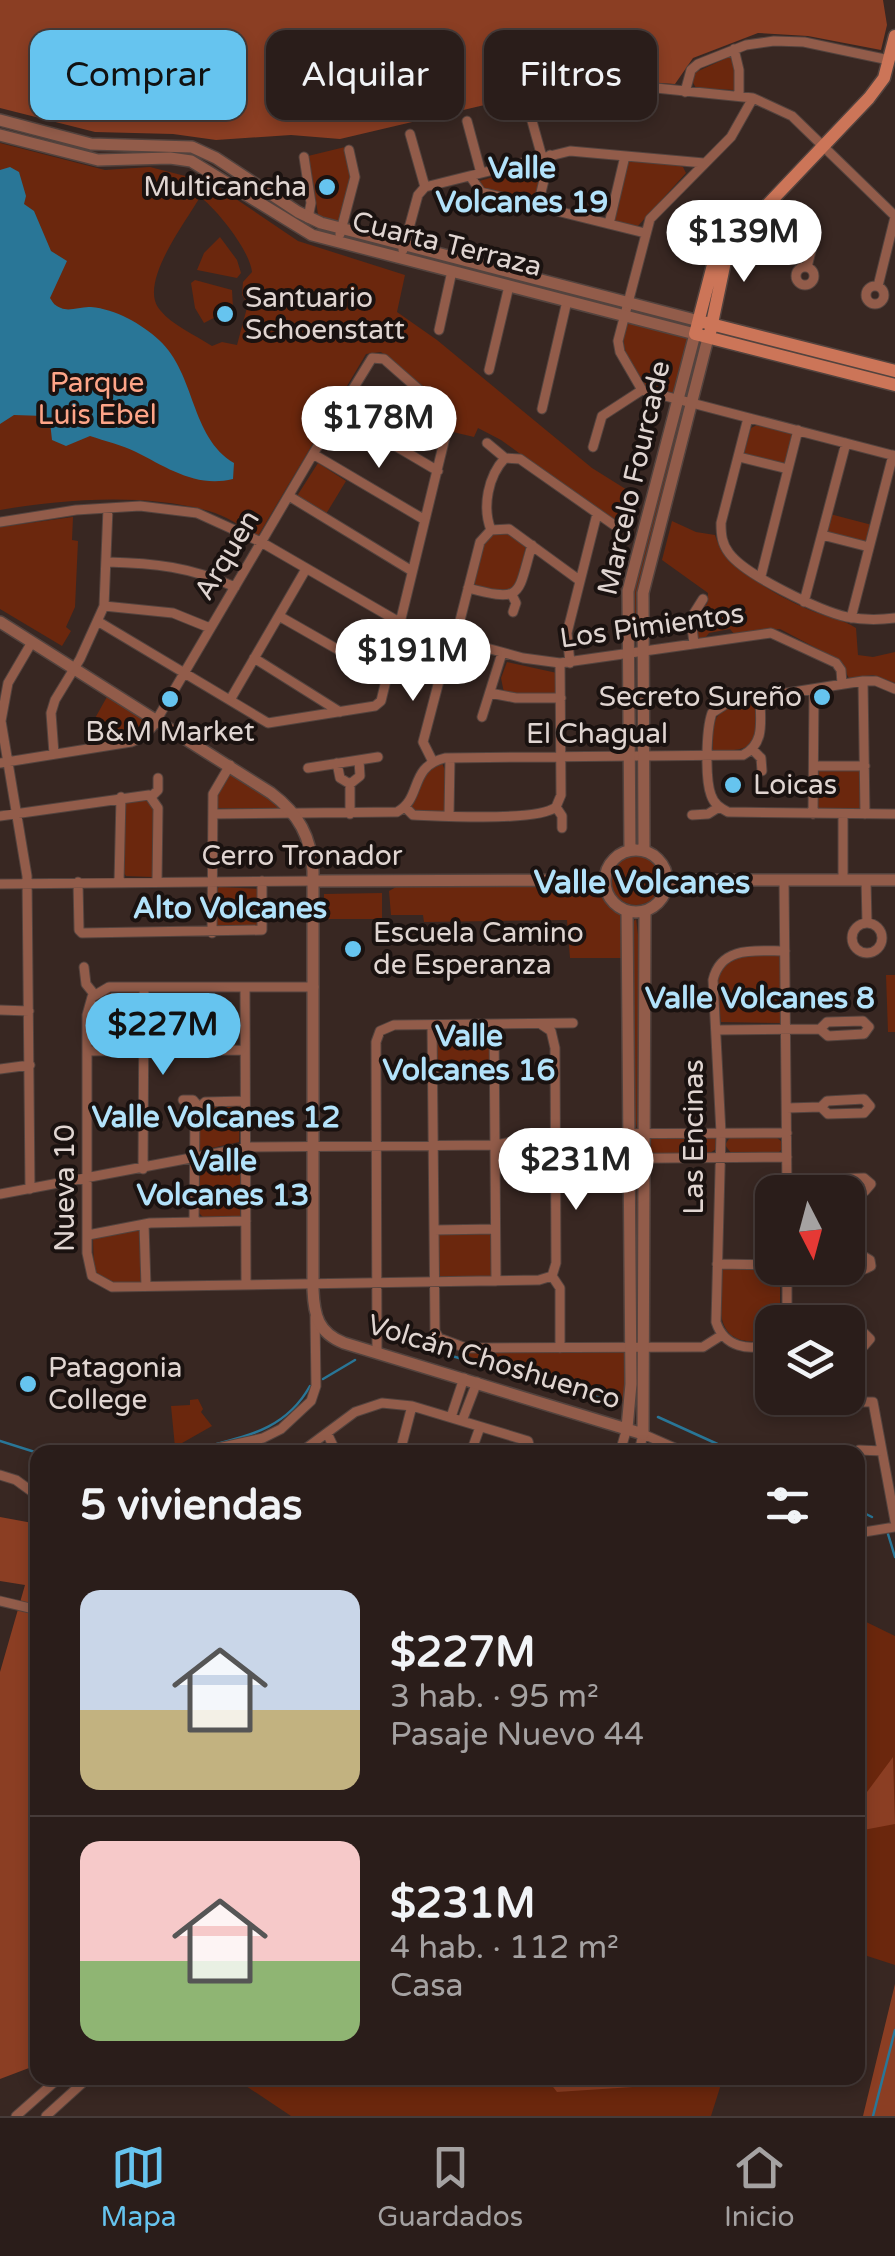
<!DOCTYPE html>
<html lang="es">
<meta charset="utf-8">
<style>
body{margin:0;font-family:"Varela Round",sans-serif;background:#322623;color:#f1f3f6;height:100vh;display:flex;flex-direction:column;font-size:38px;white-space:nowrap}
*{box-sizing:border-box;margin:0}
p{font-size:32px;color:#a5a2a2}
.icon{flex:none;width:55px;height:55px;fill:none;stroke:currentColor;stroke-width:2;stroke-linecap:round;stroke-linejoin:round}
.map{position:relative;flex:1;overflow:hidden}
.panel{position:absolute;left:30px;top:1445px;width:835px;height:640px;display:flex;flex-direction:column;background:#2a1d1a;border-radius:20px;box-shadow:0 5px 15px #0003,0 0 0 2px #463b39}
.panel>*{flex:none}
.top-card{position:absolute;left:30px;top:30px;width:835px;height:90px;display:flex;gap:20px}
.needle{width:65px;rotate:174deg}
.fabs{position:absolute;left:755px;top:1175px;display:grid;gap:20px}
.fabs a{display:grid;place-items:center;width:110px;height:110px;border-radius:20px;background:#2a1d1a;box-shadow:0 5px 15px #0003,0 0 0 2px #463b39;font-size:50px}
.price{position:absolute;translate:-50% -85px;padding:0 22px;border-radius:35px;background:#fff;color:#222;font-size:32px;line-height:65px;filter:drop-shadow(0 2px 5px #0008)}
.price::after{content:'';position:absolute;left:50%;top:60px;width:30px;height:22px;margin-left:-15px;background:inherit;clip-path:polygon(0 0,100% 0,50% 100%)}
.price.current{background:#66c4ef;color:#111}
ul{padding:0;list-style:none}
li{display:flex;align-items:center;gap:30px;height:250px;padding:0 50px}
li+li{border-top:2px solid #463b39}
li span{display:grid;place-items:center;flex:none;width:280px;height:200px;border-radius:20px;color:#555}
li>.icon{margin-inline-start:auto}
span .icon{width:120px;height:120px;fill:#fffc;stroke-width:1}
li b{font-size:42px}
h2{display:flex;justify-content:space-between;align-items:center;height:120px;padding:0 50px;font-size:42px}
.pill{padding:0 35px;border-radius:20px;background:#2a1d1a;box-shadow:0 5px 15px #0003,0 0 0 2px #463b39;font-size:35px;line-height:90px}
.pill.current{background:#66c4ef;color:#111}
.tabs{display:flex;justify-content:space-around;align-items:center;height:140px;border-top:2px solid #463b39;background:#2a1d1a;font-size:28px;color:#a5a2a2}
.tabs a{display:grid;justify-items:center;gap:5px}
.tabs .current{color:#66c4ef}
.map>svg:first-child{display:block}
.green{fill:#6b270d;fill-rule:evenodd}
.forest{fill:#8b3e23}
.water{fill:#297697}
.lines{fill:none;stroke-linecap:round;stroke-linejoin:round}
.stream{stroke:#297697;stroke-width:2.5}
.minor-casing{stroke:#53433e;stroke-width:11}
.tertiary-casing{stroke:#53433e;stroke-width:14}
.secondary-casing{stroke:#53433e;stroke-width:15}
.minor{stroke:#925c4a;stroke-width:9}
.tertiary{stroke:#925c4a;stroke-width:11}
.secondary{stroke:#cc7558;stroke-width:12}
.poi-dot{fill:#66c4ef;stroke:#1a1210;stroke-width:4}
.labels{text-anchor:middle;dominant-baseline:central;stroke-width:8;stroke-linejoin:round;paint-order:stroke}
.poi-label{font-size:28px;fill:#e0d5d1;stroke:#1a1210;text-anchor:start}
.street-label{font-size:28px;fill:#e0d5d1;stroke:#1a1210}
.park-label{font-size:28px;fill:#fea588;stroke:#1a1210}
.neighbourhood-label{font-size:30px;font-weight:bold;fill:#b2e2fa;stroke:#1a1210}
.quarter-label{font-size:32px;font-weight:bold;fill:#b2e2fa;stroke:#1a1210}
</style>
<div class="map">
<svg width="895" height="2116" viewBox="0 0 895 2116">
<rect width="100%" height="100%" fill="#382722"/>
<path class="green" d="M731 56 735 64V90L696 88 692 81 694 73Z
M0 143 105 170 150 167 197 179 205 178 298 241 405 275 397 312 437 340 592 468 632 493 629 533 501 440 478 428 474 437 453 432 452 412 381 352 366 354 258 536C243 527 226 516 209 511 144 493 66 499 0 510ZM200 197C217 209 250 251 252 272L243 282 242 295 248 304 237 345 222 342 212 346C195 335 172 325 160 310 137 284 186 222 200 197Z
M345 147 350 177 339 222 323 220 318 214 308 156Z
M632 161 678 165 683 167 686 173 637 227 613 223 627 162Z
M536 165 544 168 535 201 480 190 476 182Z
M220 237 237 260 241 273 237 278 197 270 204 253Z
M407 251 623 306V308L407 255Z
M195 280 232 290 233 308 204 323 195 308 191 283Z
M632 322 688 338 675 395 647 388C632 366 619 352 625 325Z
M681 406 686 408 637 594V640L634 642 631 601Z
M757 425 795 434 785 466 743 457 751 428Z
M318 463 346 481 326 514 297 496Z
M830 514 872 525 867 545 825 534Z
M73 517 72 540 78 541 75 607 66 627 71 631 62 646 0 609V527Z
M672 521 696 532 715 535C724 568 781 598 812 611 826 617 843 619 856 628L858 655 873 657 895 652V683L873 675 849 678 837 659 780 629 734 634 730 629 709 633 705 638 698 639 693 614 707 604 708 593 662 560Z
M495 533H507L526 546 515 589 507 595 474 584 483 544Z
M507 662 557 673V696H511L504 693 501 678Z
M108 695 147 721 141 734 98 740 94 720Z
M754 703C769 744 750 752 713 751 711 713 717 708 754 703Z
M442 763 447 775 446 812 414 813 410 809C418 791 421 770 442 763Z
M820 770H858L862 773 861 807 858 810H820L817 807V772Z
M230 774 278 803 281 810 216 808V796L226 775Z
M145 795 154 801 155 873 152 877 126 876 122 870 123 801Z
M611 880a25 25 0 1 1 50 0a25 25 0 1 1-50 0Z
M219 887 259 889 261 927 220 930 215 926 216 891Z
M396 887H596L609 907 624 916 625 958H570L567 920 424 922 423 915H391L389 891Z
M382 893V919H324V894Z
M636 919 639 942 637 1129 634 1114 633 922Z
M777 954 780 956 782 1023 721 1022 716 981 722 965 743 955Z
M886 975H895V1032H888Z
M140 992V1048L92 1047V1011L96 998 109 993Z
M492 1029V1073L435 1074V1030Z
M206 1105H240L239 1142 198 1151 197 1113Z
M713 1137 717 1141 716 1149 710 1153H654L648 1150 651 1138Z
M730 1137H776L782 1142V1149L778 1153H731L725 1145Z
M624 1138V1153L563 1154 560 1149 562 1139Z
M234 1156 241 1161 240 1217H203L198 1212V1166L204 1162Z
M637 1164 639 1165 638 1343H635Z
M139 1228 141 1282 112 1283 94 1273 93 1238Z
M492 1231 493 1277 437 1278V1232Z
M722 1268 780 1269V1318L779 1322H772V1336C763 1341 752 1343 741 1340 712 1332 722 1292 722 1268Z
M466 1351H623L627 1355V1403L471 1357 466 1355Z
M198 1399 203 1409 201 1412 212 1426 175 1447 171 1406 190 1405V1400Z
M858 1618 895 1636V1965L858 1953Z
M234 2078H547L633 2087 652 2081 723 2078 711 2116H291Z"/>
<path class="forest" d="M0 0H883L887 25 881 50 808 36 758 33 693 58 675 84 595 79 340 139 291 135 216 140 173 134 95 132 0 108Z
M0 1517 38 1524 37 2060 29 2068 0 2079V1672L25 1585 0 1581Z
M893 1757 895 1824 858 1831V1793L867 1792Z
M895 1984V2116H863Z
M546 2078H701L694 2087 652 2081 633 2087 557 2092Z"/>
<path class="water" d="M10 167 19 172 26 196 24 204 34 211 51 251 67 261 50 298C54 304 54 305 61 308 70 312 81 306 91 307 115 309 142 324 159 340 196 374 190 437 234 463L233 479C196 488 168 468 136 452 122 445 105 441 90 436L66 446 52 440 50 422 44 416 14 415 0 424V170Z"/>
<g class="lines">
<path class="stream" d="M392 1339 614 1402
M323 1379 355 1360
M658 1417 735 1452
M0 1441 38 1453
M209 1446C252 1435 287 1427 310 1386
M858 1510 872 1517
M888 1534 895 1557
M873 2116 895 2030"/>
<defs>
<path id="minor" d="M734 49 739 70V96
M578 80 753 98 792 116 895 216
M685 92 691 70 698 64 746 45 774 41 804 42 889 60
M753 98 731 137 650 219 618 341 620 352 642 390 895 456
M527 103 542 157
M467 121 481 173
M410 134 425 187
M304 157 311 203 308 218
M470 176 481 192 645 233
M773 200 813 243 807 267
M538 205 550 155
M609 224 625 156
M340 234 355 177 349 150
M403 250 418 195 425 187 570 151 704 163
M796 276a9 9 0 1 1 18 0a9 9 0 1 1-18 0Z
M866 295a9 9 0 1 1 18 0a9 9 0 1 1-18 0Z
M878 286 895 217
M439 330 452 271
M489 370 509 286
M542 409 567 301
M338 412 438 471
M748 418 721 523C721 535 722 544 729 553 745 575 820 611 847 617 863 620 879 620 895 618
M487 443 505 458 520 459 614 525
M593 447 602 416 642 390
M313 454 425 520
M739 457 788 469
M289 496 412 571
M0 522 76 510 140 506 197 513 261 542 406 626 523 658 560 663 771 633 836 663 841 670 842 684
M491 530C482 507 488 476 505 458
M822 535 869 547
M107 562C153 563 192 567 235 587
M761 576 798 430
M468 588C524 603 517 595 532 545
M512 595 516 603 513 612
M804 602 846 443
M104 606 173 613 210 628
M279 616 386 677
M851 618 893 455
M455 640 480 542 491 530 509 529 579 580
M694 644 691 618 703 599
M254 658 340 712
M570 663 567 633 597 514
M863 681 865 814
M895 689 876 681H863L729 702 712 713C706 730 705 779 711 795 714 804 720 808 728 812L895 814
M490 693 516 698H561
M230 700 306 569
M482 717 502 653
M752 749 761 758 762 771
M54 754 51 713 55 700 80 659 104 606 108 508
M433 762 423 742 450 639
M0 763 131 742 144 737 153 726 313 454 372 358 384 359 450 417 381 701 375 706 268 723 99 622
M337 763 340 778 350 784 360 776 359 760
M814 766H865
M308 768 378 757
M152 796 158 790V778
M405 807 413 815C441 816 537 822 556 807L561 795 560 663
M556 807 562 816V828
M213 814 397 812C423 798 408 767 445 758L743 755C766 743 760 720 760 697
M350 814V784
M813 814 814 689
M843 814V880
M449 815 450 758
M692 815 708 814 719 807
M0 816 149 795 158 808 157 882
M784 880 787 1192
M866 880 867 923
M78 882 79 930 82 933 262 930V881
M119 882 121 797
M0 884 313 881
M852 938a15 15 0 1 1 30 0a15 15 0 1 1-30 0Z
M212 933 213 794 230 765
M84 967 86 984 94 994
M245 987 246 1284
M314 987H109L92 997 87 1015V1253L92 1276 112 1287 539 1280 552 1276
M0 1010 29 1011
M494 1024 496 1281
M432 1025 435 1331 439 1338 466 1348 703 1347 722 1335
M542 1025 551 1031 555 1048 556 1263 552 1276
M716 1030 820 1029 828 1036 864 1034 869 1027 863 1021 827 1022 820 1029
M87 1051 245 1050
M0 1069 30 1065
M433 1076H494
M183 1100H193L198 1106
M787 1108 821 1107 828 1114 864 1113 870 1106 864 1099 827 1101 821 1107
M502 1147 556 1159 787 1157
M143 1169 144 987
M787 1187 821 1185 829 1192 865 1191 871 1184 864 1178 828 1179 821 1185
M30 1189 27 876 1 721 8 683 32 642
M0 1194 249 1147 495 1145 556 1134 787 1133
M194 1222 195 1111 205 1102 245 1101
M144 1224 146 1286
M434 1230 495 1229
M88 1235 150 1223 246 1221
M717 1264 772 1265
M823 1268C834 1274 860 1273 871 1266L870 1260 865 1257H848
M552 1276 560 1288V1348
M787 1322V1268
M848 1334 864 1333 870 1339 864 1346 848 1347
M772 1343C749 1352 724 1347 716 1322L721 1133 713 980C721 945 757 951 785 951
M377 1353 376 1042 380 1031 394 1025 573 1023
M838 1402H873L895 1521
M451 1417 464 1378
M462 1421 477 1382
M327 1433 336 1452
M859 1450 882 1451
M200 1452 263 1438 281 1429 311 1401 316 1386 315 1317
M301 1452 355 1412 382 1403 412 1406 528 1441 531 1452
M400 1452 412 1406
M471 1452 480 1427
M620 1452 627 1428
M639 1452 643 1434 684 1452
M0 1475 16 1480 38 1496
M858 1533 895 1527
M0 1601 38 1610
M16 2116 59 2078
M46 2116 88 2078"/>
<path id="tertiary" d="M0 120 91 144 192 147 216 158 298 212 321 223 699 321
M0 135 98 160 170 158 191 161 312 235 695 334 628 591 630 850
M0 622 271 793C299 814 311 837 313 871V1290C314 1315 318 1333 344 1343L643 1434 645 911
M605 881a31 31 0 1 1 62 0a31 31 0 1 1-62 0Z
M644 850 643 593 708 338
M668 880H895
M313 881 605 880
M627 1428 631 1384 627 911"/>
<path id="secondary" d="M895 36 884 78 869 98 714 261 695 334 895 385
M699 321 895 371
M710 333 728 247"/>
</defs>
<use href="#minor" class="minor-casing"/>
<use href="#tertiary" class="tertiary-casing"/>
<use href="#secondary" class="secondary-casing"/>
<use href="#minor" class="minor"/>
<use href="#tertiary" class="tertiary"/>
<use href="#secondary" class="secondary"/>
</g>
<g class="poi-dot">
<circle cx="327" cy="187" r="10"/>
<circle cx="225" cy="314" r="10"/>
<circle cx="822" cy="697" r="10"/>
<circle cx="170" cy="699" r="10"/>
<circle cx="733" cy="785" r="10"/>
<circle cx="353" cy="949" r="10"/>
<circle cx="28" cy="1384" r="10"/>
</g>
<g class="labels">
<g class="poi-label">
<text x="307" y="187" text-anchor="end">Multicancha</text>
<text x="245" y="298">Santuario<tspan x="245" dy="32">Schoenstatt</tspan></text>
<text x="802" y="697" text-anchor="end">Secreto Sureño</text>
<text x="170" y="732" text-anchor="middle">B&amp;M Market</text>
<text x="753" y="785">Loicas</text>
<text x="373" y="933">Escuela Camino<tspan x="373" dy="32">de Esperanza</tspan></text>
<text x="48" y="1368">Patagonia<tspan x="48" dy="32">College</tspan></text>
</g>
<g class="street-label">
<text transform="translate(447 244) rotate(14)">Cuarta Terraza</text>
<text transform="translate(634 478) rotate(-77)">Marcelo Fourcade</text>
<text transform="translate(227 555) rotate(-59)">Arquen</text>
<text transform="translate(652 626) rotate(-8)">Los Pimientos</text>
<text x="597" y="734">El Chagual</text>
<text x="302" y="856">Cerro Tronador</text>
<text transform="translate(694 1137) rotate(-90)">Las Encinas</text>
<text transform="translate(65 1188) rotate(-90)">Nueva 10</text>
<text transform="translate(494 1362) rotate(17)">Volcán Choshuenco</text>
</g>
<g class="park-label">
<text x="97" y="383">Parque<tspan x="97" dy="32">Luis Ebel</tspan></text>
</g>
<g class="neighbourhood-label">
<text x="522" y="168">Valle<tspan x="522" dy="34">Volcanes 19</tspan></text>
<text x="230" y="908">Alto Volcanes</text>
<text x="760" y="998">Valle Volcanes 8</text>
<text x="469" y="1036">Valle<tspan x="469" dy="34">Volcanes 16</tspan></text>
<text x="216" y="1117">Valle Volcanes 12</text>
<text x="223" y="1161">Valle<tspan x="223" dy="34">Volcanes 13</tspan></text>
</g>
<g class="quarter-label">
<text x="642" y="883">Valle Volcanes</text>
</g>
</g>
</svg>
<div class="fabs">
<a><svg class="needle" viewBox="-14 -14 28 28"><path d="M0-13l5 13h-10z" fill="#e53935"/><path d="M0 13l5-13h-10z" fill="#a5a2a2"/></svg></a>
<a><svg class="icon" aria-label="layers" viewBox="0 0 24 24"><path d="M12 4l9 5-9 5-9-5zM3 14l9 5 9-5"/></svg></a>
</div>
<b class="price" style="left:744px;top:285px">$139M</b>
<b class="price" style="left:379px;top:471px">$178M</b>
<b class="price" style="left:413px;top:704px">$191M</b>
<b class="price current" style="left:163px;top:1078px">$227M</b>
<b class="price" style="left:576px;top:1213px">$231M</b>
<div class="top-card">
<a class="pill current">Comprar</a>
<a class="pill">Alquilar</a>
<a class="pill">Filtros</a>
</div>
<section class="panel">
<h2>5 viviendas<svg class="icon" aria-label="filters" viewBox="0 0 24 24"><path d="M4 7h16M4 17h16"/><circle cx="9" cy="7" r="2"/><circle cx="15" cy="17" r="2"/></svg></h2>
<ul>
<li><span style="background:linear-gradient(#c9d6e8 60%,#c2b280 0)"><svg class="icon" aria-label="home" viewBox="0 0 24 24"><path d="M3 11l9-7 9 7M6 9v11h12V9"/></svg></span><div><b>$227M</b><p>3 hab. · 95 m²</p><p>Pasaje Nuevo 44</p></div></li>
<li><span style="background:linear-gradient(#f6c9c9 60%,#8fb573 0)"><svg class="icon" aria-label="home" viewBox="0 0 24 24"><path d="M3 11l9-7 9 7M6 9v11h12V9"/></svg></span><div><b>$231M</b><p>4 hab. · 112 m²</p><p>Casa</p></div></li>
</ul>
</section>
</div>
<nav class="tabs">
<a class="current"><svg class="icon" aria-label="map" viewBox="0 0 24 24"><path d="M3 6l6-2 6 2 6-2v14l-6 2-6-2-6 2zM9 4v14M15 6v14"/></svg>Mapa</a>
<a><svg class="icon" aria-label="saved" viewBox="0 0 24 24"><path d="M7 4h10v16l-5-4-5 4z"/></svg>Guardados</a>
<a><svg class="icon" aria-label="home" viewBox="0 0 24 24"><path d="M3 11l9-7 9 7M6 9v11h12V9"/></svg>Inicio</a>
</nav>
